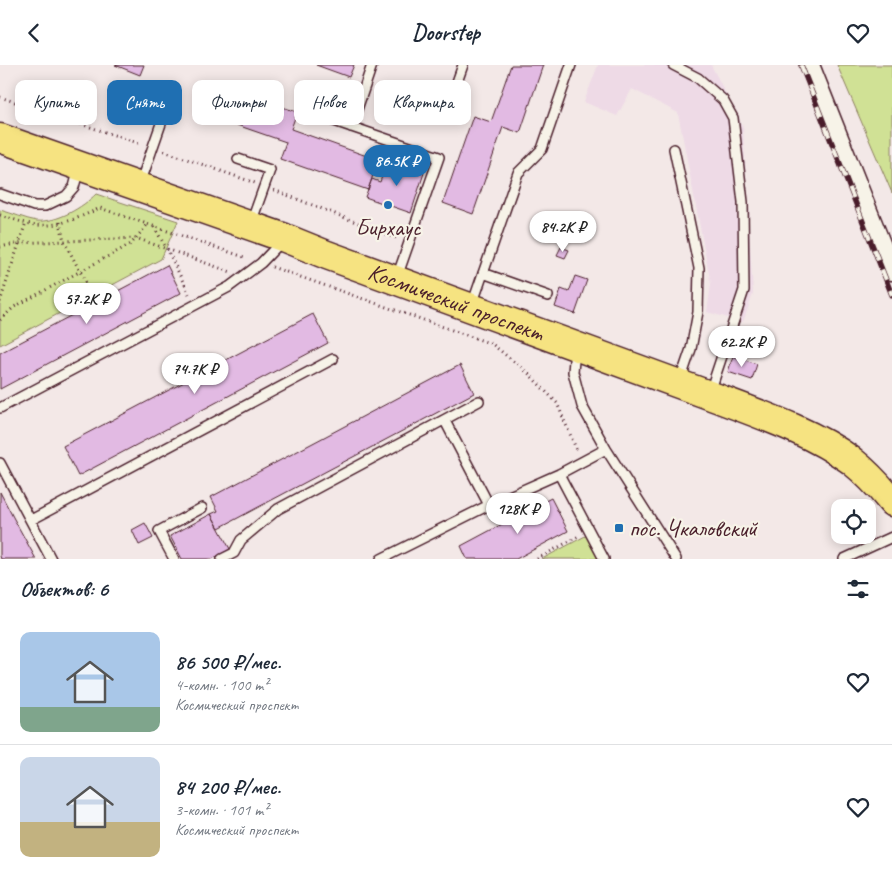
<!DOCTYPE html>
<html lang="ru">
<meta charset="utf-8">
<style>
body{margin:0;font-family:Caveat,sans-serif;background:#f6f6f7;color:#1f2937;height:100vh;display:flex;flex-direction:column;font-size:19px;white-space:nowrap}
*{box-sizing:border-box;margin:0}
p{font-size:16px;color:#747a83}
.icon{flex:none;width:28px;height:28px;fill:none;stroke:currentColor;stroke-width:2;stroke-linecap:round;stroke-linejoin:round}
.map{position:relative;height:494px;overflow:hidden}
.details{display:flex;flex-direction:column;background:#fff;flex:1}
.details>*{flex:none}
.hud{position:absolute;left:15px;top:15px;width:500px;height:45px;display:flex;gap:10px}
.fabs{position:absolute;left:831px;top:434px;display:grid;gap:10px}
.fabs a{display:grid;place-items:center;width:45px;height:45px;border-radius:10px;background:#fff;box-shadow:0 2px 12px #0003;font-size:25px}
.price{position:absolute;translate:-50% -42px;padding:0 11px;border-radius:18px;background:#fff;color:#222;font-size:16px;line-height:32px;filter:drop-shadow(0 1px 2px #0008)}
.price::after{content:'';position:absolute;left:50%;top:30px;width:15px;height:11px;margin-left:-8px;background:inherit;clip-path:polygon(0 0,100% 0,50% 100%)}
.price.selected{background:#1f6fb2;color:#fff}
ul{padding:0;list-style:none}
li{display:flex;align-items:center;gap:15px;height:125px;padding:0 20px}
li+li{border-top:1px solid #e0e1e3}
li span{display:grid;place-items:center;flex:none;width:140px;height:100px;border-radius:10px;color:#555}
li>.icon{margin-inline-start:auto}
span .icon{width:60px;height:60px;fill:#fffc;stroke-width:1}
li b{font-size:21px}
h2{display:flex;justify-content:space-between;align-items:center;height:60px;padding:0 20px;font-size:21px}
.pill{padding:0 18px;border-radius:10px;background:#fff;box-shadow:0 2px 12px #0003;font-size:18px;line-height:45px}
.pill.selected{background:#1f6fb2;color:#fff}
header{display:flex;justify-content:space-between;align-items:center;height:65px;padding:0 20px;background:#fff;font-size:22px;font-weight:800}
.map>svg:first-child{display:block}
.built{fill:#eedae6}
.green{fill:#d0e195;stroke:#8d8060}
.building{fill:#e2bae3;stroke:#4a1f2b}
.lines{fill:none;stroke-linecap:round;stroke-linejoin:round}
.lane-casing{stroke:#4a1f2b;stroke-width:12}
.street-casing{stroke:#4a1f2b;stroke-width:21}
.primary-casing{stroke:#4a1f2b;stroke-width:31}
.path{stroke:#4a1f2b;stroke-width:3;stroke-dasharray:1 4;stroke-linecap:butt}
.lane{stroke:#f7f3e8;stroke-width:9}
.street{stroke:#f7f3e8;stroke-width:18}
.primary{stroke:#f6e381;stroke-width:28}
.rail-casing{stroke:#4a1f2b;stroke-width:5.5}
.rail{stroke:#f7f3e8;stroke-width:4;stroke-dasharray:11;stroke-linecap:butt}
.poi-dot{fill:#1f6fb2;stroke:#f7f3e8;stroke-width:2}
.labels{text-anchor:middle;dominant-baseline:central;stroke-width:4.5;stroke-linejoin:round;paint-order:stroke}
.poi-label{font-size:24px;fill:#4a1f2b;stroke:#f7f3e8}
.street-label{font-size:24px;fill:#4a1f2b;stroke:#f7f3e8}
</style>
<header><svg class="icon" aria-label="back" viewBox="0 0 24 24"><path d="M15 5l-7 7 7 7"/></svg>Doorstep<svg class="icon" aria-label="heart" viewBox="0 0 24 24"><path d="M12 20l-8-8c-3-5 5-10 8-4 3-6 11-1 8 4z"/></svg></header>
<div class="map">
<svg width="892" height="494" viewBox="0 0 892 494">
<rect width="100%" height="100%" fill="#f3e8e7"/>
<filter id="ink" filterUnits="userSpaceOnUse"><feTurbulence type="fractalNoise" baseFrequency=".02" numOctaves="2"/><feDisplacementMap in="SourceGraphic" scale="10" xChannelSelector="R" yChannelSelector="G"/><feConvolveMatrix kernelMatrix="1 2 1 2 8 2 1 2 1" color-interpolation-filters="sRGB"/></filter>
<g filter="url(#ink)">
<path class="built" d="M598 0H711L743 62 753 229 743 257 707 247 711 219 678 48 632 24 617 51 584 37Z"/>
<path class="green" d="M837 0H892V128Z
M96 129 178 156 161 194 0 280V145C12 148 25 154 37 156 57 158 83 142 96 129Z
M589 469 602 494H542Z"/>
<path class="building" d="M115 0H144L140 10Z
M316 0H354L349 12Z
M511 0H543L520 68 503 62 473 149 443 138 473 51 491 57Z
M212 18 297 47 291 64 378 95 368 125 280 94 286 77 202 48Z
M387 96 424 108 411 148 365 132 372 114 380 117Z
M561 182 569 185 565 193 557 190Z
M167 200 181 228 0 324V288Z
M575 211 587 215 575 249 555 242 561 224 569 227Z
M313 249 328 278 78 411 63 381Z
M713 266 722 269 717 284 709 281Z
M733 291 757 299 752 315 728 307Z
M460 300 474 328 219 463 211 449 218 446 211 432Z
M0 427 14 454 36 494H1L0 491Z
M551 433 568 466 516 494H467L461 481Z
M211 449 230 484 212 494H182L170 471Z
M145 458 153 473 139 480 132 465Z"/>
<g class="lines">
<defs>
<path id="lane" d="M673 0 698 13 723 35 733 53 743 137 744 225 710 327
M457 17 463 0
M314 49 439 92 397 212
M351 62 372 0
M674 84 699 203 698 247 691 284 680 316
M238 94 270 105 251 158
M140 119 164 50
M0 129 34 141H45L66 131 74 122 79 103
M483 208 548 231
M472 240 518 108 542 84 571 0
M575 284 573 307 582 341 606 384 676 494
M0 343 229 222 261 198 282 176
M445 356 489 440
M0 398 51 494
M559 409 604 494
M31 455 333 294
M174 494 159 466 202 443
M222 494 234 488 241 475 278 444 479 336
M381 494 489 440 559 409 606 384
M844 494 892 472"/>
<path id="street" d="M810 0 892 206"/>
<g id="primary">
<path id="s1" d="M0 73 285 173 327 190 709 330C756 348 811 366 852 396 867 408 880 422 892 437"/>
</g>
</defs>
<use href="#lane" class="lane-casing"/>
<use href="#street" class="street-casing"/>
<use href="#primary" class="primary-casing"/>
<path class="path" d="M0 32 141 79
M164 86 255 118
M274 125 399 174
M0 150C10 153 20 157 31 159 54 164 79 153 100 143L247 193
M60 157 64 176 93 231
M154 162 167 184 189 229
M0 182 19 178 136 173 231 207
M272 202 492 279 529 309 557 338 577 386
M0 237 26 157
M0 255 14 242 131 179 148 159
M537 494 579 471"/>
<use href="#lane" class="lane"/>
<use href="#street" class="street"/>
<use href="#primary" class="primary"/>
<defs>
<path id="rail" d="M801 0 892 230"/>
</defs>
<use href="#rail" class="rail-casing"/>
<use href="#rail" class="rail"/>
</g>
</g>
<g class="poi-dot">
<circle cx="388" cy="140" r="5"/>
<rect x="614" y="458" width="10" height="10" rx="2.5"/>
</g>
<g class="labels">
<g class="poi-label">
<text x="388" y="162">Бирхаус</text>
<text x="629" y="463" text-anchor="start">пос. Чкаловский</text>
</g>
<g class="street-label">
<text stroke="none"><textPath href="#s1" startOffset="485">Космический проспект</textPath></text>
</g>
</g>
</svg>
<div class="fabs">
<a><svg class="icon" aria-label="locate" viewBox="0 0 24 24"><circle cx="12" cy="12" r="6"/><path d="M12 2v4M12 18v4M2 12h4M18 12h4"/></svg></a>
</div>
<b class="price selected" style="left:397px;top:122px">86.5K ₽</b>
<b class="price" style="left:563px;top:188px">84.2K ₽</b>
<b class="price" style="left:87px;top:260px">57.2K ₽</b>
<b class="price" style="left:742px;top:303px">62.2K ₽</b>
<b class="price" style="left:195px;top:330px">74.7K ₽</b>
<b class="price" style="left:518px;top:470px">128K ₽</b>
<div class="hud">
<a class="pill">Купить</a>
<a class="pill selected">Снять</a>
<a class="pill">Фильтры</a>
<a class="pill">Новое</a>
<a class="pill">Квартира</a>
</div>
</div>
<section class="details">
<h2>Объектов: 6<svg class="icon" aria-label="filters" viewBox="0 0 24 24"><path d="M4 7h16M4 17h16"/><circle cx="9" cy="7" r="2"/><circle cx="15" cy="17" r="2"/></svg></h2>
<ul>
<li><span style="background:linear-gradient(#a9c7e8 75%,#7fa58c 0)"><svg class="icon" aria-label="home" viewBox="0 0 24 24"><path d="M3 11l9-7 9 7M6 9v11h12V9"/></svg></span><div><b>86 500 ₽/мес.</b><p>4-комн. · 100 m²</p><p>Космический проспект</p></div><svg class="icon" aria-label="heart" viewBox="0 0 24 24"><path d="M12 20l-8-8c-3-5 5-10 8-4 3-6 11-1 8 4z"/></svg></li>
<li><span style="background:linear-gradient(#c9d6e8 65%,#c2b280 0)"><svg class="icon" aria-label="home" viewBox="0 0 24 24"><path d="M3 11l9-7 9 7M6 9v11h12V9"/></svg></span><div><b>84 200 ₽/мес.</b><p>3-комн. · 101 m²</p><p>Космический проспект</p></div><svg class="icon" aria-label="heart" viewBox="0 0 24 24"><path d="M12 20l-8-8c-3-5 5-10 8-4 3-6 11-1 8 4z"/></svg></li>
</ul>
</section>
